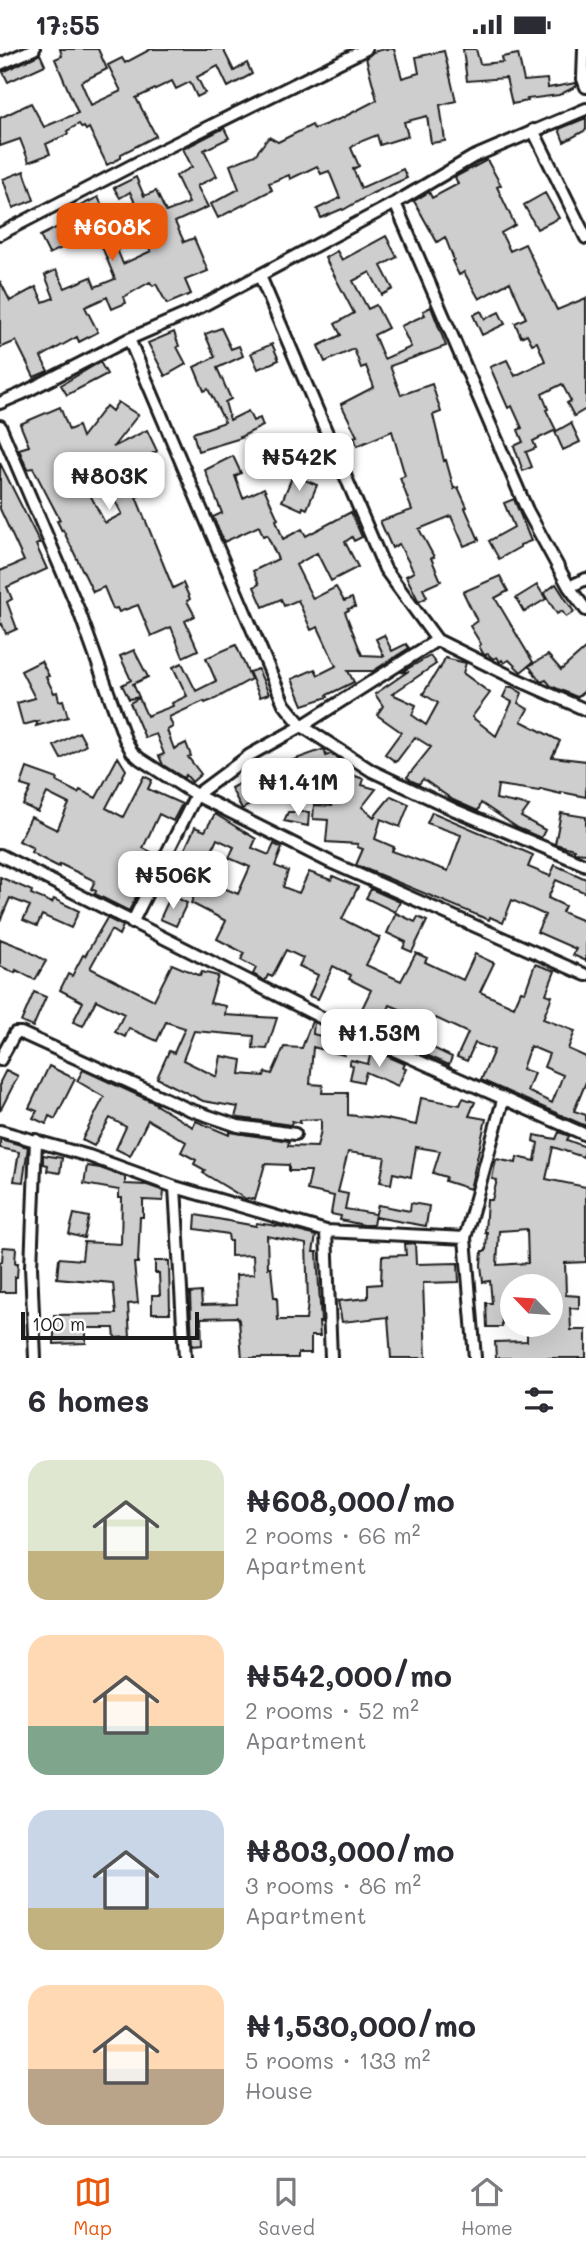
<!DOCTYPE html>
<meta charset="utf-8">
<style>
body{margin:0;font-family:Mali,sans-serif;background:#f2f2f3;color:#2b2b33;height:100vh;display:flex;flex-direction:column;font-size:26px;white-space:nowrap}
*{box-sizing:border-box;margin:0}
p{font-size:23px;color:#7c7c81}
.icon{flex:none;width:38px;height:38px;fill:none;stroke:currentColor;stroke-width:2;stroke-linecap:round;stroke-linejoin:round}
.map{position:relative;height:1309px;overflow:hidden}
.sheet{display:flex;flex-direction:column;background:#fff;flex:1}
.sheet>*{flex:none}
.needle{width:46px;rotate:295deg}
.fabs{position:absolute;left:500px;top:1225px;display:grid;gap:14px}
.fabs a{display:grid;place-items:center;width:63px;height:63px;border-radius:50%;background:#fff;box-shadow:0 7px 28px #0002;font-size:35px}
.scale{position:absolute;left:21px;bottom:18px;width:178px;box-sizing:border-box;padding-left:7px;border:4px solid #1c1c1c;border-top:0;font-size:19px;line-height:24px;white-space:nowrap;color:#1c1c1c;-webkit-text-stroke:5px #fff;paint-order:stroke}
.price{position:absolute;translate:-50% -60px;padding:0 16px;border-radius:14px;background:#fff;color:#222;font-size:23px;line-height:46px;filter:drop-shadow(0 2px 4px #0008)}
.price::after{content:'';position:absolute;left:50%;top:42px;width:21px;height:16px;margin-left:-10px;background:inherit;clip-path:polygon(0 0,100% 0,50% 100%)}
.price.active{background:#ea580c;color:#fff}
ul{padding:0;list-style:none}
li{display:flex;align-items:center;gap:21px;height:175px;padding:0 28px}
li span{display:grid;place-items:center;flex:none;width:196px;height:140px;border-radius:21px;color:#555}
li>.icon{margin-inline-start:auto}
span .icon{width:84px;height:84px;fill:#fffc;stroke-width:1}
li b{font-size:30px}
h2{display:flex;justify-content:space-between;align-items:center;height:84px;padding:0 28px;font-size:30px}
.status{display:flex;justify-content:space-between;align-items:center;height:49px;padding:0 35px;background:#fff;direction:ltr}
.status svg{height:19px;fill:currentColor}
.menu{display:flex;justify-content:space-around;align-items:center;height:98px;border-top:2px solid #e1e1e2;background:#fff;font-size:19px;color:#7c7c81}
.menu a{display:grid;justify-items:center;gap:4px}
.menu .active{color:#ea580c}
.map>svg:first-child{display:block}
.building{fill:#cecece;stroke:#1c1c1c;stroke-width:2;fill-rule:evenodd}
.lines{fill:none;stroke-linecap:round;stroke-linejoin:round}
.street-casing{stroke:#1c1c1c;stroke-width:16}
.street{stroke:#fff;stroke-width:10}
</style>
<div class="status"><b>17:55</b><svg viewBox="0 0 49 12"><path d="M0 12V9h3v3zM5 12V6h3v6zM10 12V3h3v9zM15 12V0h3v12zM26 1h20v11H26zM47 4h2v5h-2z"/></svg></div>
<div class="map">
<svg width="586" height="1309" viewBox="0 0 586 1309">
<rect width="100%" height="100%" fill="#fff"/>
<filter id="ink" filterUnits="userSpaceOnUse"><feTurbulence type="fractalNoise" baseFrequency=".0143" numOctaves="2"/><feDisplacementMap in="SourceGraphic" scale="14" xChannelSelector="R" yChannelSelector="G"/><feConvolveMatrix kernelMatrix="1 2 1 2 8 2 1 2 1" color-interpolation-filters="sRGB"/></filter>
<g filter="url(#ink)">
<path class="building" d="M60 0H98L107 20 81 33 91 56 121 42 108 16 122 9 125 14 151 0H223L234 22 247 14 252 25 228 38 218 17 197 28 205 44 197 48 190 33 176 40 172 32 136 49 156 87 121 105V109L107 116 89 79 86 81 84 78 82 79 79 75 67 82 68 85 46 95 50 105 29 113 20 90 0 97V69L31 54 44 78 78 64 55 10 62 7Z
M385 0H394L402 29 419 24 416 8 444 2 456 52 440 56 445 92 431 94 427 67 404 73 408 87 380 96 377 86 357 94 351 99 359 117 353 120 361 139 403 120 407 129 373 144 343 161 342 160 321 169 317 160 340 149 329 122 321 125 317 117 290 130 289 126 269 134 272 141 218 169 211 155 239 140 230 116 255 106 269 88 278 93 312 76 314 80 342 69 377 51 366 9 373 3Z
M463 0H476L480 15 503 13 502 8 518 5 524 32 547 30 548 39 576 34 577 37 559 46 527 50 528 52 512 55 506 29 467 32Z
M40 5 45 16 8 33 3 23Z
M586 69V81L564 93 559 80Z
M224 79 229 89 204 101 217 127 197 137 208 158 175 173 184 193 194 189 208 222 185 231 191 245 167 255 156 235 153 237 150 233 124 248 126 254 112 260 107 248 85 258 98 283 79 293 77 288 41 308 48 322 34 328 16 292 0 299V232L10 252 36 238 43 253 54 249 45 226 56 221 65 239 91 228 95 238 115 230 96 183 49 205 40 187 78 168 74 160 98 148 107 167 112 165 118 177 140 165 130 143 120 149 114 139 136 128 144 147 156 142 166 163 189 154 176 127 192 118 183 100ZM138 183 151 202 123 215 115 195Z
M487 111 501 136 497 138 515 176 501 184 510 202 525 195 557 261 586 249V360L574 367 567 354 571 352 562 335 542 345 548 360 546 361 556 381 533 392 536 399 526 403 532 418 523 422 514 397 523 393 518 381 522 379 512 357 508 359 490 318 507 311 515 327 545 312 537 293 532 295 527 285 521 288 515 274 526 269 510 233 479 250 464 223 459 226 452 212 454 211 445 188 437 193 414 152 429 143 432 149 458 135 455 128Z
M24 122 34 151 13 159 3 130Z
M545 144 559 169 537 180 524 156Z
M386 187 397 208 381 217 393 240 382 246 370 223 353 232 368 260 376 256 388 279 374 286 384 310 411 298 401 277 425 266 423 262 431 258 446 297 390 317 401 346 432 335 441 363 433 366 444 412 446 411 454 440 458 438 467 458 465 459 479 491 464 497 451 467 419 480 434 508 431 509 441 532 423 540 427 548 419 553 406 527 414 523 399 495 392 499 380 472 412 461 400 429 405 427 392 382 357 397 354 388 357 387 341 355 374 338 366 317 361 319 354 300 325 313 318 297 341 286 335 275 354 264 325 209 337 202 342 211Z
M481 262 485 270 499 263 505 275 482 286 473 266Z
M221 279 231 300 239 297 243 307 217 319 231 350 225 353 230 371 248 362 253 372 260 369 263 377 240 388 241 389 198 402 193 384 225 373 208 340 204 342 194 318 215 308 205 285Z
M174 283 179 297 177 298 186 315 165 327 148 294Z
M272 295 279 311 258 320 251 304Z
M100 313 107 325 67 346 61 336Z
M118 353 138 366 113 398 147 381 157 402 150 406 163 435 136 448 173 539 183 534 190 550 187 552 195 567 185 572 198 601 183 608 171 578 151 587 138 556 119 563 117 559 113 560 104 538 93 543 63 481 62 482 57 472 60 471 33 419 27 420 19 400 29 397 20 375 60 358 69 381 78 377 82 388 106 357 112 362ZM103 429 122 465 105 474 85 436Z
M571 374 580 393 563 401 555 383Z
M233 407 241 424 235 427 243 449 264 439 278 470 276 471 283 490 302 480 306 487 351 463 362 488 354 492 352 488 345 493 358 518 331 532 317 504 296 516 313 550 336 538 344 552 352 549 355 558 348 560 349 561 345 563 362 606 384 607 376 590 384 586 392 602 406 595 409 599 373 622H348L354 633 327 646 328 648 303 656 292 630 315 620 318 626 336 617 318 578 311 581 298 551 284 557 281 550 263 558 254 538 259 535 253 522 278 510 267 486 263 487 259 477 224 493 213 468 222 464 205 421Z
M0 414 40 494 36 496 47 520 7 538 12 550 7 553 17 580 6 585 2 575 0 576V522L24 512 0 460Z
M293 426 317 436 307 460 303 458 302 461 282 452Z
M514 450 531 492 520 496V498L499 510 489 492 514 478 504 454Z
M500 527 508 542 495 549 533 613 521 623 509 611 504 614 502 611 500 613 497 608 493 610 488 605 484 606 479 597 481 595 470 577 477 572 463 543Z
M556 535 574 563 566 568 562 562 557 565 544 544Z
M537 536 546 550 524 563 516 549Z
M236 596 251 630 215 650 205 654 204 652 169 668 173 678 167 681 174 700 186 694 191 707 188 708 201 725 192 733 186 726 184 729 163 716 159 707 164 705 156 685 145 689 130 654 139 649 147 667 173 657 172 654 187 647 173 618 182 614 196 642 216 632 206 609Z
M586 599V641L577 648 551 637 546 631 541 633 529 617 548 606 561 621Z
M134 601 148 628 133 635 139 648 129 650 122 636 131 631 120 607Z
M430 607 436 615 392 645 416 656 412 666 426 676 438 654 423 645 439 619 440 620 445 609 466 614 463 624 490 644 472 668 496 687 512 653 503 648 508 638H512L522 644 518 654 528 660 521 672 560 692 552 708 586 712V748L561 743V745L540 740 539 742 498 736 496 750 529 757 521 768 545 781 541 789 518 779 481 754 478 762 453 751 423 730 419 735 412 732 407 728 431 698 415 688 396 713 385 705 401 683 377 666 383 657 375 645 407 623H402Z
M41 612 49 627 46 628 54 644 57 643 59 652 63 651 68 668 36 677 38 672 23 676 17 654 35 649 21 622Z
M258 620 269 645 260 648 249 623Z
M79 683 86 696 61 710 54 697Z
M324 700 326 707 331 705 338 709 343 723 364 730 362 736 376 740 362 758 374 768 391 747 409 755 400 778 381 770 375 790 394 798 392 802 448 822 461 786 427 774 432 763 533 806 528 818 550 827 555 816 586 830V844L556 831 548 849 565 857 562 863 586 873V912L573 906 576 900 537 883 545 866 512 851 503 874 490 868 489 871 356 816 363 800 357 798 358 795 326 793 328 771 313 770 314 756 332 757 321 731 298 740 302 732 282 722 258 732 264 749 242 760 231 739 246 731 244 727 284 711 285 714Z
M118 708 126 721 106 759 123 768 144 727 152 731 148 740 182 755 173 772 159 765 143 799 157 806 129 862 95 845 96 842 91 840 95 832 60 815 59 818 43 810 31 803 33 799 19 792 31 768 57 781 69 755 47 744 38 763 23 756 31 739 21 736 27 719 58 730 57 733 78 744 80 741 96 749Z
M288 763H309L308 777 284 772Z
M561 764 586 768V804L574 803V800L555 795Z
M215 765 256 790 252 799 269 806 274 795 282 799 275 817 288 822 283 838 299 844 309 823 331 831 333 827 358 838 342 870 380 889 366 916 401 932 416 904 427 909 425 913 463 931 475 905 494 914 480 943 514 958 521 942 525 943 535 915 555 922 546 945 552 947 543 970 575 982 568 1000 586 1008V1033L574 1062 586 1066V1077L481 1031 494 1001 475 994 467 1012 457 1008 468 984 436 969 434 974 390 956 381 974 452 1008 449 1016 399 994 356 972 371 941 349 930 351 926 333 917 318 950 309 947 318 926 299 917 303 909 286 901 272 928 268 926 265 932 253 925 256 919 241 911 244 904 217 890 226 872 191 854 202 830 238 845 250 818 229 809 234 798 217 790 201 825 178 815 195 778 205 782ZM530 997 549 1005 544 1018 563 1026 552 1054 527 1042 534 1024 522 1020Z
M0 828 32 842 31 845 52 854 54 850 79 862 71 879 42 866 37 877 23 871 30 857 10 849 0 872Z
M371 840 400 853 395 863 366 849Z
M171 846 187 854 176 877 160 870Z
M396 864 415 873 418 868 427 872 412 903 403 899 406 893 387 884Z
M107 869 123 877 119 886 111 881 90 919 154 951 172 915 200 927 202 923 218 927 210 954 226 957 225 966 277 969 267 1000 253 999 254 987 194 982 183 1011 217 1028 221 1007 242 1011 240 1025 264 1027 265 1023 272 1025 284 998 302 999 312 972 314 974 313 985 347 994 344 1006 313 998 310 1035 323 1036 322 1044H348V1066L386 1070 416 1076 421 1049 460 1056 463 1049 475 1053 469 1067 486 1070 470 1140 445 1132 446 1128 433 1124 440 1102 416 1098 411 1128 393 1124 391 1135 380 1133 385 1108 348 1103 338 1143 348 1145 345 1160 375 1165 373 1176H364L340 1171 341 1167 331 1165 334 1147 307 1141 311 1122H289V1116L265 1115 255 1151 248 1149 246 1150 203 1124 205 1121 194 1115 196 1111 181 1103 186 1093 148 1071 130 1107 116 1100 126 1078 110 1069 94 1097 82 1091 104 1048 77 1032 83 1021 157 1055 156 1056 193 1078 196 1072 229 1086 230 1083 289 1092 288 1097 317 1098 321 1081V1070L300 1071V1074L292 1072 291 1076 240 1069 235 1068 238 1058 203 1052 157 1029 169 1002 174 1004 185 979 166 973 157 992 129 979 125 988 115 983 124 965 96 951 83 977 73 973 83 953 60 941 68 925 72 927 83 906 85 907Z
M0 890 23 899 46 912 35 931 16 921 15 924 0 917Z
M34 943 46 948 33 978 21 973Z
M371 1003 387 1007 405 1015 403 1019 406 1020 398 1037 366 1023 363 1033 350 1030 353 1017 349 1015 351 1011 368 1015Z
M49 1017 75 1030 55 1070 49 1067 46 1075 33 1069 37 1062 29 1059Z
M6 1021 18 1027 0 1062V1033Z
M559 1083 569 1087 567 1091 586 1098 583 1108 553 1098 546 1130 586 1138V1213L565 1214 566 1246 579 1247V1260L570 1259 571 1281H586V1309H496L495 1293 527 1292V1276H552L551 1237H513V1246L501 1247 502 1278H487L486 1254H492L490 1232 483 1233 481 1216 482 1202H486L487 1183H485L487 1151H492L497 1131 492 1130 496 1110 516 1114 517 1108 535 1112 538 1094 533 1092 534 1086 556 1090ZM527 1180 528 1214 497 1216 499 1182Z
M0 1090 28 1098 23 1133 14 1132 19 1103 0 1099Z
M43 1106 62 1109 60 1124 47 1122 48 1116 43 1115Z
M87 1117 100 1119 125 1128V1135L147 1136 164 1142 163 1152 143 1151V1168H140L138 1214H134L138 1254 128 1255 130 1288 115 1289 114 1279H86V1294L54 1295V1266L116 1265 113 1234 57 1229 59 1209 82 1211 84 1193 121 1195 122 1149H119V1141L84 1135Z
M411 1154 429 1157 426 1177 375 1168 378 1156 410 1162Z
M74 1165 89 1168 84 1189 69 1185Z
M196 1166 256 1177 257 1174 284 1178 316 1187 313 1203H317L321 1273H319L320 1287H311V1304H298V1309H242L239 1271 237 1268 201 1269 202 1296 192 1297 190 1244 201 1243 202 1256 237 1255 236 1226 254 1225 253 1206 231 1207V1192H229L228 1185 195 1180ZM267 1187 306 1195 308 1253 306 1271H278L277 1248H274L271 1219H268Z
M415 1194 416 1215 458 1214 459 1233 423 1234 426 1309H391L388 1268 342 1273 338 1252 368 1249V1236L381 1235 382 1207 406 1206 405 1195Z
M3 1198 16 1199 15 1214H18L17 1228H15V1243H0V1213H2Z
M155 1212H169L170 1264H152V1246H160L159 1224H155Z"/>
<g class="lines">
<defs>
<path id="street" d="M584 0 583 30 586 38
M0 15 34 0
M533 81 586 189
M395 154 527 461 569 538 586 561
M0 185 154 105 366 0
M260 227 385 520 437 591 514 629 586 661
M129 290 284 655 302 677 372 722 455 761 586 816
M0 354 21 345 129 290 189 264 395 154 473 108 586 60
M0 377 79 562 125 690 132 703 140 710 196 746 330 813 586 926
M569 538 586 530
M0 806 326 971 586 1086
M132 874 196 746 250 706 302 677 437 591
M0 1011 15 984H21L188 1060 238 1077 295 1085
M0 1082 89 1107 175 1138 326 1182 465 1189
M175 1138 185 1309
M326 1182 331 1309
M35 1309 31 1218 36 1091
M475 1309 465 1189 503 1051"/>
</defs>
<use href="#street" class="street-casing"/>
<use href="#street" class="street"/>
</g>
</g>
</svg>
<div class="fabs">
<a><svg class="needle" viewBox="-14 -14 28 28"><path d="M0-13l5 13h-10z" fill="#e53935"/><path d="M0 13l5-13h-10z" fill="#7c7c81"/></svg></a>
</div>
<div class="scale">100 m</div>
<b class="price active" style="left:112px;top:214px">₦608K</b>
<b class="price" style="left:299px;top:444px">₦542K</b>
<b class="price" style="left:109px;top:463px">₦803K</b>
<b class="price" style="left:298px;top:769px">₦1.41M</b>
<b class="price" style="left:173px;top:862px">₦506K</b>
<b class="price" style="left:379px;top:1020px">₦1.53M</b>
</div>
<section class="sheet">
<h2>6 homes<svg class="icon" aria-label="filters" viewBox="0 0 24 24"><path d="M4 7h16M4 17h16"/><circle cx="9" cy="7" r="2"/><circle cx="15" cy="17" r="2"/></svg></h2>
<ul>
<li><span style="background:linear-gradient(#dfe7d0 65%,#c2b280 0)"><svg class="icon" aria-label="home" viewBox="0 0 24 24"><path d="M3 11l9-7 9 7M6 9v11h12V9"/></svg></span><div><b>₦608,000/mo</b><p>2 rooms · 66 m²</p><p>Apartment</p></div></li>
<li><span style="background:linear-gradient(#ffd9b3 65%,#7fa58c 0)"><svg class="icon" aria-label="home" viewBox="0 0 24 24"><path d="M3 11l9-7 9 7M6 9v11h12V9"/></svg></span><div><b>₦542,000/mo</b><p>2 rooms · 52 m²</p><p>Apartment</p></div></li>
<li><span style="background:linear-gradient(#c9d6e8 70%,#c2b280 0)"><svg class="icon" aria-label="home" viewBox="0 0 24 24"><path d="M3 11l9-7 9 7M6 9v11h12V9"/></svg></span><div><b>₦803,000/mo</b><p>3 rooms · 86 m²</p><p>Apartment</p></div></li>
<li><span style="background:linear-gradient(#ffd9b3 60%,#b9a48a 0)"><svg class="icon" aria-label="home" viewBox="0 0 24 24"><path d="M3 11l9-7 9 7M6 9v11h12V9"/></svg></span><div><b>₦1,530,000/mo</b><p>5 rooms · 133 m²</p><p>House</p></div></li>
</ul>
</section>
<nav class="menu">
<a class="active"><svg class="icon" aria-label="map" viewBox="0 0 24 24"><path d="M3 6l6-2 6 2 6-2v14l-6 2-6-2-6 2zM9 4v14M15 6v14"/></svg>Map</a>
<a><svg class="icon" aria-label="saved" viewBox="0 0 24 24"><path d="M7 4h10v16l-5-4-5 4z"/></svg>Saved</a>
<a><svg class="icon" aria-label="home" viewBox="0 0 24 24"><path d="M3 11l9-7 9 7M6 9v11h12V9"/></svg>Home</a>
</nav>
